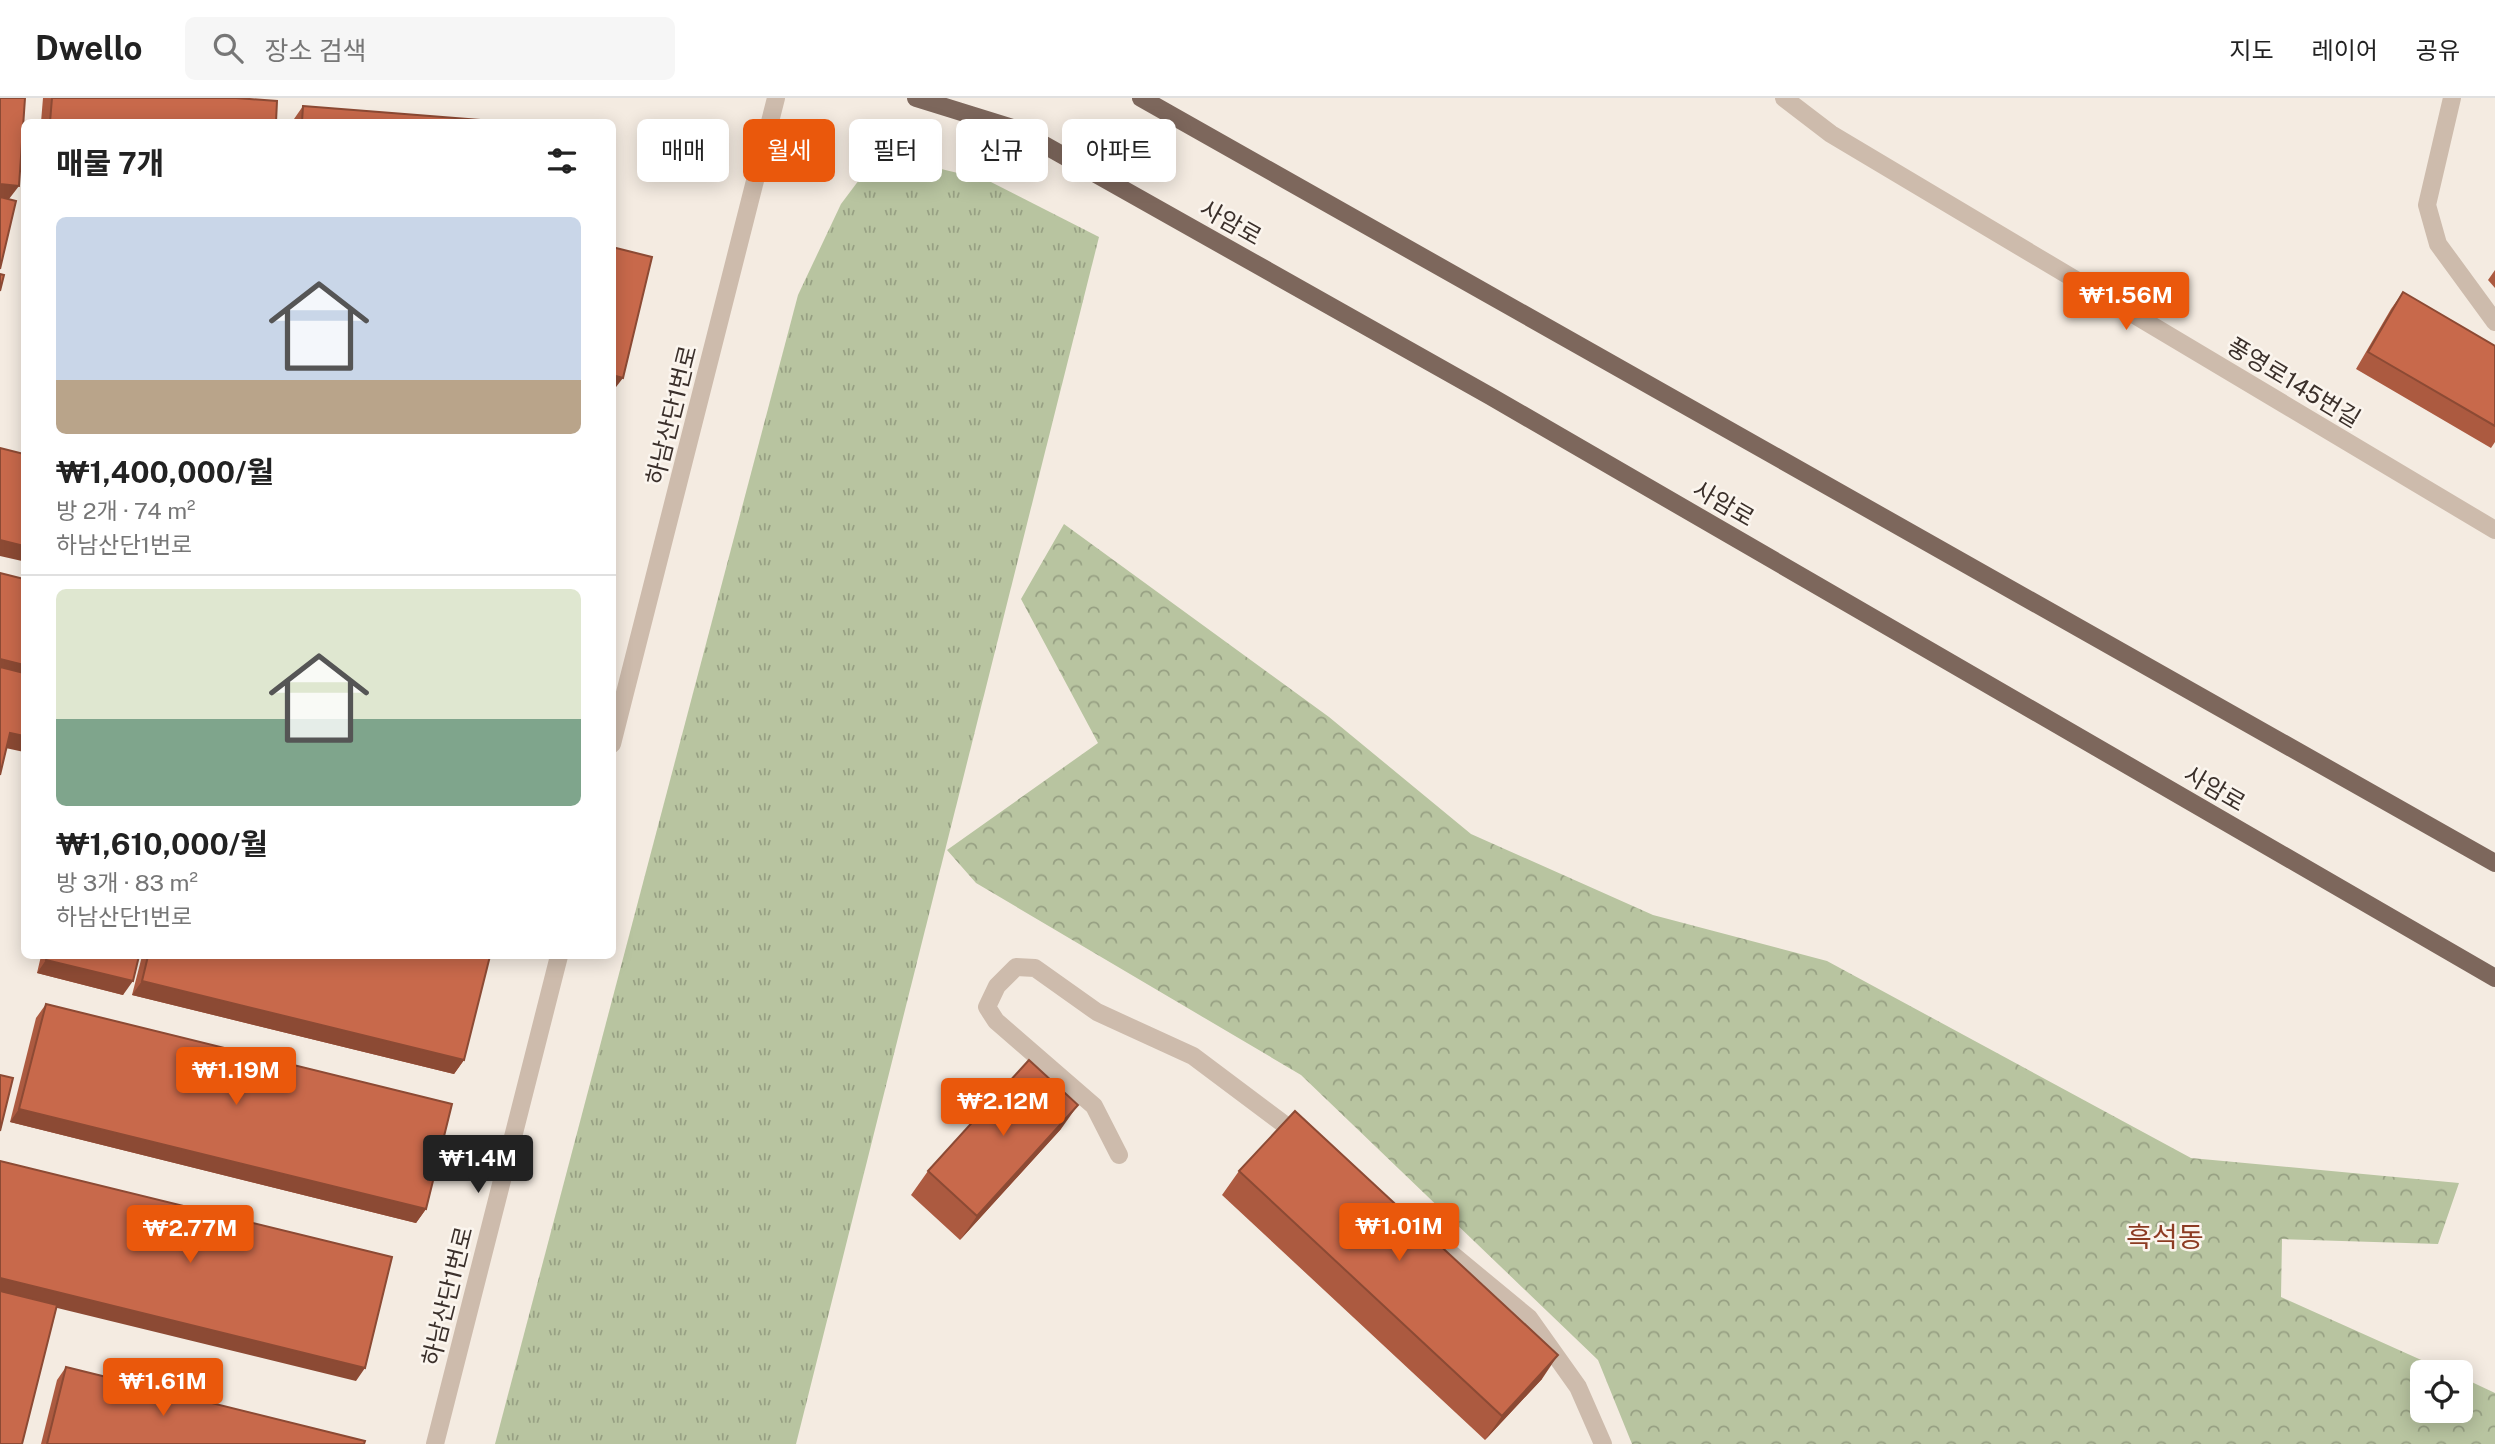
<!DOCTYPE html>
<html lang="ko">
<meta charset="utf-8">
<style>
body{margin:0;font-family:"Public Sans","Noto Sans KR",sans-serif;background:#f6f6f6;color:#222;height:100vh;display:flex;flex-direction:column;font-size:26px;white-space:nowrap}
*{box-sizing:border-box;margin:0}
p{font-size:23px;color:#767676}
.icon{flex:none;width:38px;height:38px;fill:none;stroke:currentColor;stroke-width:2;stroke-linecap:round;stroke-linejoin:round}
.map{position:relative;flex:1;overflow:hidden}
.drawer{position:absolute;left:21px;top:21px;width:595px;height:840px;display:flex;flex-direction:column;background:#fff;border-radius:10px;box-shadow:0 4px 18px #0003}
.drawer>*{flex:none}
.banner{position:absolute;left:637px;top:21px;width:665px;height:63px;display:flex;gap:14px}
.tools{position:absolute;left:2410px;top:1262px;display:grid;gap:14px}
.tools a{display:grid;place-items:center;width:63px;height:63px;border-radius:10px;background:#fff;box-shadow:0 4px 18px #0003;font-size:35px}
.price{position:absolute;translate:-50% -60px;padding:0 16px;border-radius:7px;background:#ea580c;color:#fff;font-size:23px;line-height:46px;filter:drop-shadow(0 2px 4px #0008)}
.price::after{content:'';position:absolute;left:50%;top:42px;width:21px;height:16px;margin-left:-10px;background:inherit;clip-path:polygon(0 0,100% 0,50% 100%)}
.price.on{background:#222;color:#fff}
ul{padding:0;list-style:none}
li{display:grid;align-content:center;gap:14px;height:371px;padding:0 35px}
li+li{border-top:2px solid #e0e0e0}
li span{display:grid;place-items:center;height:217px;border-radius:10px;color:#555}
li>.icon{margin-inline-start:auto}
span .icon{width:126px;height:126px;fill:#fffc;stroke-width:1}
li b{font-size:30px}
h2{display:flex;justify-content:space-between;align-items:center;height:84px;padding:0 35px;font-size:30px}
.tag{padding:0 24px;border-radius:10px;background:#fff;box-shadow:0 4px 18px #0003;font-size:24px;line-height:63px}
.tag.on{background:#ea580c;color:#fff}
header{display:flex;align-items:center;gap:42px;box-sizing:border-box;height:98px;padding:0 35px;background:#fff;border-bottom:2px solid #e0e0e0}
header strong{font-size:33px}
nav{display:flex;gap:38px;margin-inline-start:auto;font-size:24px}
.search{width:490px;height:63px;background:#f6f6f6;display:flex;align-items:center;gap:18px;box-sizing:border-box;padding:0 24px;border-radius:10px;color:#767676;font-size:26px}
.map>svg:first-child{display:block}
.grass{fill:url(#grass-tufts)}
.forest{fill:url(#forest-crowns)}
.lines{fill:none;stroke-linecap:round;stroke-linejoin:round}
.service{stroke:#cdbbac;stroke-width:18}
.minor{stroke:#cdbbac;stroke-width:18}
.tertiary{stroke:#cdbbac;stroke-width:18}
.primary{stroke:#7d675c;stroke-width:18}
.wall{fill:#ac5a40}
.shaded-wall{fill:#8c4a34}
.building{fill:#c8694b;stroke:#8c4a34;stroke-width:2}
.labels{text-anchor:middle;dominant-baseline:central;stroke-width:5;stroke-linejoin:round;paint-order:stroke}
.street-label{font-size:24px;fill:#3b302b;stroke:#fbf5ee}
.quarter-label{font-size:28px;fill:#8c3b22;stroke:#fbf5ee}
</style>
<header>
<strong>Dwello</strong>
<div class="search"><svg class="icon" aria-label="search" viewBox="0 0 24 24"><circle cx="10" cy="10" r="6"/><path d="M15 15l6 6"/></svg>장소 검색</div>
<nav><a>지도</a><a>레이어</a><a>공유</a></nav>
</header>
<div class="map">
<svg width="2495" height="1346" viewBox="0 0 2495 1346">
<defs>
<pattern id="grass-tufts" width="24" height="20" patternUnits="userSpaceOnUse" patternTransform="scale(1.75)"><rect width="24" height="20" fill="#b8c4a0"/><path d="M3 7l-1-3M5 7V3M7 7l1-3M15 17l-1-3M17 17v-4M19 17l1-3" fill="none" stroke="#97a083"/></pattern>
<pattern id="forest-crowns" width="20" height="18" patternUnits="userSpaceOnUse" patternTransform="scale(1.75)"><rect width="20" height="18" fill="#b8c4a0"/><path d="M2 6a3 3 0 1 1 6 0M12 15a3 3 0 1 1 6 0" fill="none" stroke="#97a083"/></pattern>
</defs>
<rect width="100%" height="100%" fill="#f4ebe1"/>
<path class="grass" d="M937 70 987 82 1099 139 796 1346H495L798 197 841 106 859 82Z"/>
<path class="forest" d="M1064 426 1329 619 1471 736 1653 817 1827 863 2191 1060 2459 1085 2438 1146 2282 1141 2281 1199 2448 1274H2422V1312H2460L2461 1279 2495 1295V1346H1632L1598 1262 1301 977 976 785 947 752 1098 645 1021 501Z"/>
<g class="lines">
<path class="service" d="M2452 0 2427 107 2438 146 2495 224
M1119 1057 1094 1008 996 923 987 909 997 888 1016 869 1035 870 1097 914 1193 958 1301 1039
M1402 1115 1529 1220 1578 1289 1603 1346"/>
<path class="minor" d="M1784 0 1831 36 2495 432"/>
<path class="tertiary" d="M612 646 776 0
M435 1346 559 858"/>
<path class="primary" d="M916 0 1016 31 1490 298 2495 880
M1141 0 2495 765"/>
</g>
<path class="wall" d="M43 0H236L276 24H41Z
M303 8 506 24H293L294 21Z
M2495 172V190L2488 182Z
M2403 194 2495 248V344L2491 350 2356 271 2391 211Z
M41 858H139L123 897 37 875Z
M142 858H490L464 962 454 976 132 897Z
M46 906 426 1111 416 1125 10 1024 36 920Z
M1061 1031 960 1142 911 1097 928 1073Z
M1239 1073 1542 1281 1485 1342 1222 1097Z
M66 1269 364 1346H41L57 1282Z"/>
<path class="shaded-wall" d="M0 86 19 88 9 101H0Z
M612 277 623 280 613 293H612Z
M0 442 24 448V459L22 463 0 458Z
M0 561 24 567V583L0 577Z
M10 635 24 638V654L1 649Z
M46 862 133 883 123 897 37 875Z
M142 883 464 962 454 976 132 897Z
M1078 1007 1061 1031 960 1142 977 1118Z
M19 1011 426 1111 416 1125 10 1024Z
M0 1180 365 1270 356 1283 0 1196Z
M1558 1257 1542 1281 1485 1342 1502 1318Z"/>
<path class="building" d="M0 0H25L19 88 0 86Z
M52 0H236L277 3 276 24H50Z
M303 8 506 24H302Z
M0 99 16 103 0 171Z
M612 149 652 159 623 280 612 277Z
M0 176 4 177 0 193Z
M2403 194 2495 248V328L2368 254Z
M0 350 24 356V448L0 442Z
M0 475 24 481V567L0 561Z
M0 569 24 575V638L10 635 0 677Z
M47 858H139L133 883 46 862Z
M148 858H490L464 962 142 883Z
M46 906 452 1006 426 1111 19 1011Z
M1029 962 1078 1007 977 1118 928 1073Z
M0 977 13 980 0 1033Z
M1295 1013 1558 1257 1502 1318 1239 1073Z
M0 1063 392 1159 365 1270 0 1180Z
M0 1193 57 1207 22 1346H0Z
M66 1269 365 1343 364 1346H47Z"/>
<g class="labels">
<g class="street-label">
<text transform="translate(1231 124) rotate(29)">사암로</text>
<text transform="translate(2294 284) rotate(31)">풍영로145번길</text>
<text transform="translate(671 317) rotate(-76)">하남산단1번로</text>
<text transform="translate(1724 405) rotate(30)">사암로</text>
<text transform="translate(2215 690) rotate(30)">사암로</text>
<text transform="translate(447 1198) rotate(-76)">하남산단1번로</text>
</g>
<g class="quarter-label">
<text x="2165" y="1138">흑석동</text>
</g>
</g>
</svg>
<div class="tools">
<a><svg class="icon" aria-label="locate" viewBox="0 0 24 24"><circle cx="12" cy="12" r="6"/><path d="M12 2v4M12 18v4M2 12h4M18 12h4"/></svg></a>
</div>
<b class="price" style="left:2126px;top:234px">₩1.56M</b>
<b class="price" style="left:236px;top:1009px">₩1.19M</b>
<b class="price" style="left:1003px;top:1040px">₩2.12M</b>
<b class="price on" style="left:478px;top:1097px">₩1.4M</b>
<b class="price" style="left:1399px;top:1165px">₩1.01M</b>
<b class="price" style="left:190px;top:1167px">₩2.77M</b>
<b class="price" style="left:163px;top:1320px">₩1.61M</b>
<div class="banner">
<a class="tag">매매</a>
<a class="tag on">월세</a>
<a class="tag">필터</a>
<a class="tag">신규</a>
<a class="tag">아파트</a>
</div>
<section class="drawer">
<h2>매물 7개<svg class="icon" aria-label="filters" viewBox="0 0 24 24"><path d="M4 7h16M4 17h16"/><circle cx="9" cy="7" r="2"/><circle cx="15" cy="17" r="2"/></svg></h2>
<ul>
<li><span style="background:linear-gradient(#c9d6e8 75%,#b9a48a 0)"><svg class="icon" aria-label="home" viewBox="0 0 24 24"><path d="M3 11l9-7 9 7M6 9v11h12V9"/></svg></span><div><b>₩1,400,000/월</b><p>방 2개 · 74 m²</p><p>하남산단1번로</p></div></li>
<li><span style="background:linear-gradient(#dfe7d0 60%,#7fa58c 0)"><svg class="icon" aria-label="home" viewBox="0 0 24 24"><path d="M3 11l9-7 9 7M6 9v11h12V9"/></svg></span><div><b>₩1,610,000/월</b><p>방 3개 · 83 m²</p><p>하남산단1번로</p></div></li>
</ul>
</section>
</div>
